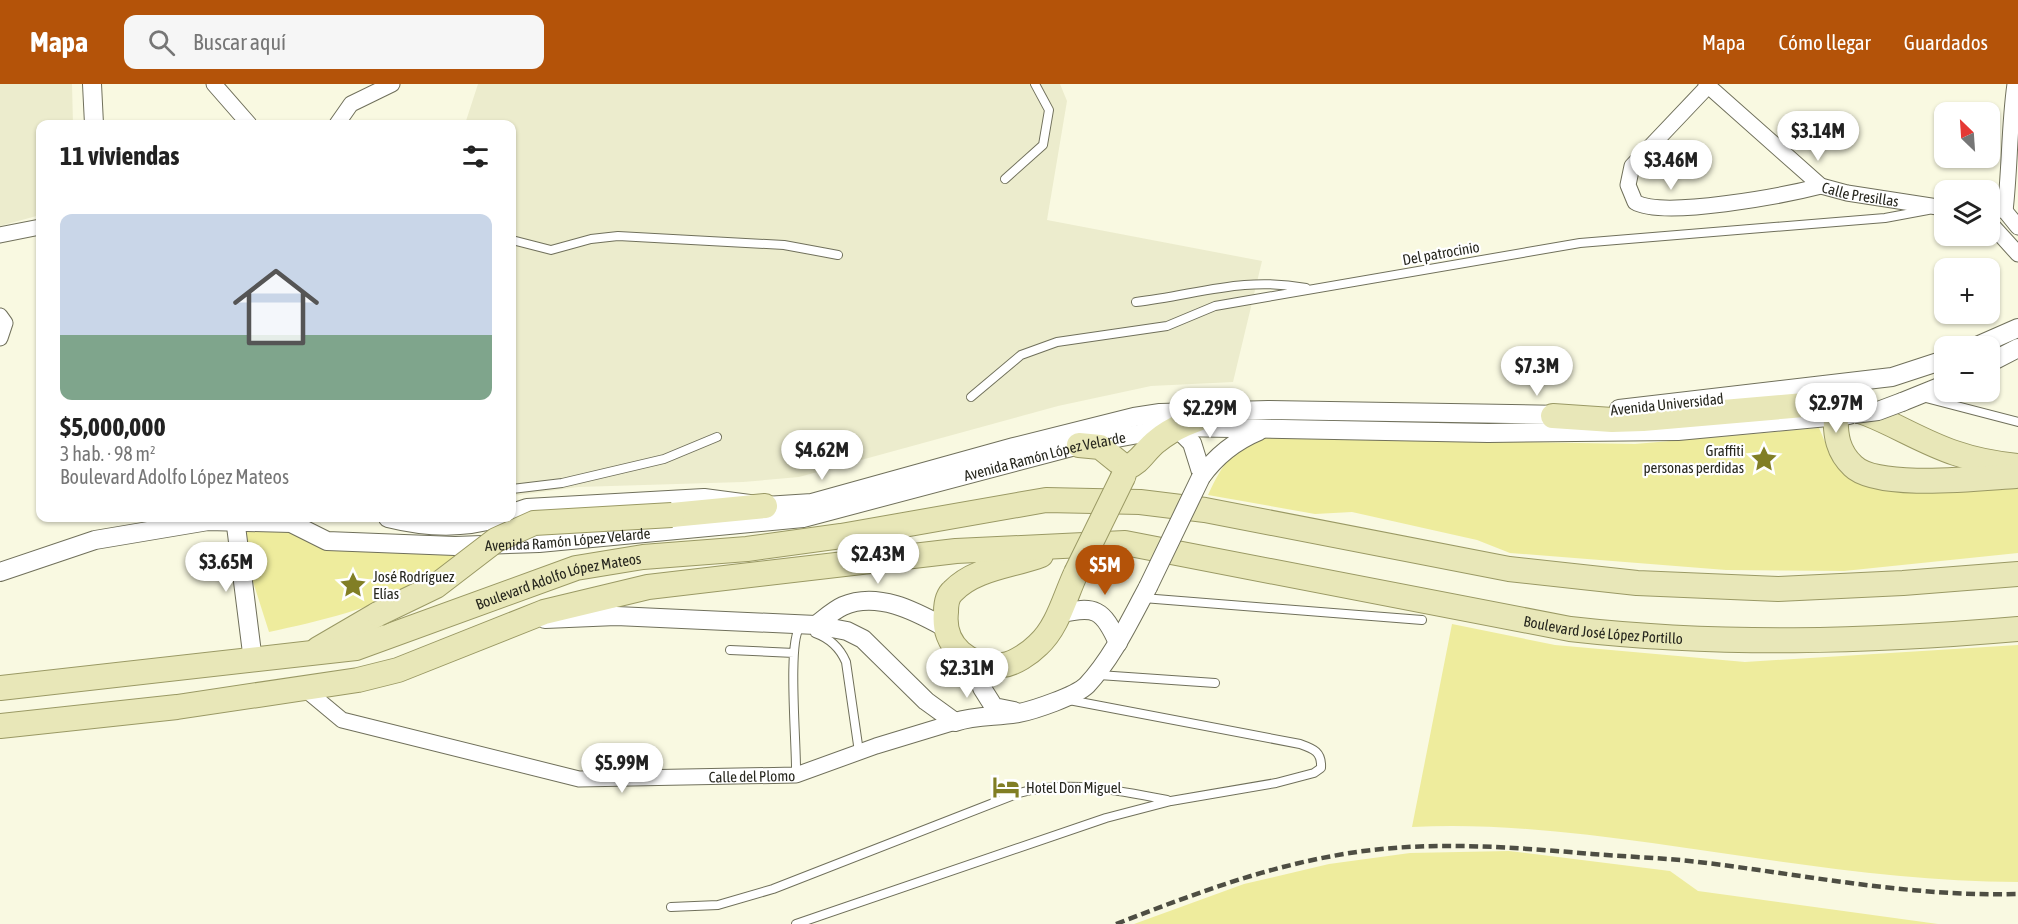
<!DOCTYPE html>
<html lang="es">
<meta charset="utf-8">
<style>
body{margin:0;font-family:"Asap Condensed",sans-serif;background:#f6f6f6;color:#222;height:100vh;display:flex;flex-direction:column;font-size:22px;white-space:nowrap}
*{box-sizing:border-box;margin:0}
p{font-size:20px;color:#767676}
.icon{flex:none;width:33px;height:33px;fill:none;stroke:currentColor;stroke-width:2;stroke-linecap:round;stroke-linejoin:round}
.map{position:relative;flex:1;overflow:hidden}
.panel{position:absolute;left:36px;top:36px;width:480px;height:402px;display:flex;flex-direction:column;background:#fff;border-radius:12px;box-shadow:0 2px 4px #0004}
.panel>*{flex:none}
.needle{width:39px;rotate:335deg}
.controls{position:absolute;left:1934px;top:18px;display:grid;gap:12px}
.controls a{display:grid;place-items:center;width:66px;height:66px;border-radius:12px;background:#fff;box-shadow:0 2px 4px #0004;font-size:30px}
.price{position:absolute;translate:-50% -51px;padding:0 14px;border-radius:21px;background:#fff;color:#222;font-size:20px;line-height:39px;filter:drop-shadow(0 2px 3px #0008)}
.price::after{content:'';position:absolute;left:50%;top:36px;width:18px;height:14px;margin-left:-9px;background:inherit;clip-path:polygon(0 0,100% 0,50% 100%)}
.price.current{background:#b45309;color:#fff}
ul{padding:0;list-style:none}
li{display:grid;align-content:center;gap:12px;height:318px;padding:0 24px}
li span{display:grid;place-items:center;height:186px;border-radius:12px;color:#555}
li>.icon{margin-inline-start:auto}
span .icon{width:108px;height:108px;fill:#fffc;stroke-width:1}
li b{font-size:26px}
h2{display:flex;justify-content:space-between;align-items:center;height:72px;padding:0 24px;font-size:26px}
header{display:flex;align-items:center;gap:36px;box-sizing:border-box;height:84px;padding:0 30px;background:#b45309;color:#fff}
header strong{font-size:28px}
nav{display:flex;gap:33px;margin-inline-start:auto;font-size:21px}
.search{width:420px;height:54px;background:#f6f6f6;display:flex;align-items:center;gap:15px;box-sizing:border-box;padding:0 21px;border-radius:12px;color:#767676;font-size:22px}
.map>svg:first-child{display:block}
.built{fill:#ececcd}
.green{fill:#eeec9d}
.lines{fill:none;stroke-linecap:round;stroke-linejoin:round}
.service-casing{stroke:#70705b;stroke-width:10}
.minor-casing{stroke:#70705b;stroke-width:17}
.tertiary-casing{stroke:#70705b;stroke-width:20}
.primary-casing{stroke:#9a9964;stroke-width:26}
.service{stroke:#fff;stroke-width:8}
.minor{stroke:#fff;stroke-width:15}
.tertiary{stroke:#fff;stroke-width:18}
.primary{stroke:#e8e7b8;stroke-width:24}
.rail{stroke:#4e4e43;stroke-width:4.5;stroke-dasharray:9 4.5;stroke-linecap:butt}
.tertiary-bridge-casing{stroke:#70705b;stroke-width:20;stroke-linecap:butt}
.primary-bridge-casing{stroke:#9a9964;stroke-width:26;stroke-linecap:butt}
.tertiary-bridge{stroke:#fff;stroke-width:18}
.primary-bridge{stroke:#e8e7b8;stroke-width:24}
.labels{text-anchor:middle;dominant-baseline:central;stroke-width:4.5;stroke-linejoin:round;paint-order:stroke}
.street-label{font-size:15px;fill:#27271e;stroke:#fff}
.poi-label{font-size:15px;fill:#27271e;stroke:#fff;text-anchor:start}
</style>
<header>
<strong>Mapa</strong>
<div class="search"><svg class="icon" aria-label="search" viewBox="0 0 24 24"><circle cx="10" cy="10" r="6"/><path d="M15 15l6 6"/></svg>Buscar aquí</div>
<nav><a>Mapa</a><a>Cómo llegar</a><a>Guardados</a></nav>
</header>
<div class="map">
<svg width="2018" height="840" viewBox="0 0 2018 840">
<rect width="100%" height="100%" fill="#f9f9e1"/>
<path class="built" d="M0 0H72L73 40H40V131L0 142Z
M478 0H1060L1067 17 1047 136 1262 177 1233 298 1151 302 1058 322 799 393 743 398 578 403 512 412V40H465Z"/>
<path class="green" d="M1819 344C1827 362 1836 386 1854 397 1881 412 1983 402 2018 401V469L1844 487 1726 486 1510 469 1477 456 1352 428 1315 430 1208 411C1223 379 1232 365 1266 353L1635 360Z
M234 438 476 462C457 474 438 488 418 500 373 525 319 537 269 548Z
M1452 540 1555 561 1745 578 2018 561V798C1895 798 1773 776 1652 759 1571 748 1493 739 1412 743Z
M1509 767 1670 787 1698 807 1938 840H1134L1244 800 1329 780 1410 769Z"/>
<g class="lines">
<defs>
<path id="service" d="M1005 95 1043 61 1049 26 1035 0
M512 156 551 166 591 155 618 152 784 161 838 171
M1136 218C1197 211 1242 192 1306 204
M971 313 1021 271 1057 258 1167 242 1215 222 1580 159 1885 134 1928 126
M1922 313 2018 338
M512 405 562 399 664 375 717 353
M1143 514 1422 536
M815 549C829 554 840 564 846 578L859 668
M730 566 794 569
M1099 591 1215 599
M796 691C797 664 787 558 800 543
M671 823 718 821 773 805 1019 709C1067 696 1118 706 1167 716
M796 840 1106 734 1171 717 1276 699 1314 689 1321 684C1322 668 1314 665 1300 660L1069 616"/>
<g id="minor">
<path d="M214 0 249 40"/>
<path id="s1" d="M1706 0 1821 102 1847 109 1944 124"/>
<path d="M1708 2 1632 82 1628 101 1635 118C1663 135 1786 111 1821 102"/>
<path d="M337 40 351 20 392 0"/>
<path d="M1989 124 2005 127 2018 143"/>
<path d="M2005 127C2010 85 2009 42 2015 0"/>
<path d="M1989 138 2018 170"/>
<path d="M0 151 40 143"/>
<path d="M0 232 5 239 0 254"/>
<path id="s2" d="M306 606 342 636 579 695 796 691 876 662 955 638"/>
</g>
<g id="tertiary">
<path d="M92 0 94 40"/>
<path d="M1977 262 2018 244"/>
<path d="M1989 279 2018 264"/>
<path d="M1902 318 1944 301"/>
<path d="M1619 325 1892 293 1944 276"/>
<path d="M1173 340 1192 359 1202 391"/>
<path d="M1201 393C1216 372 1235 357 1259 347"/>
<path d="M512 429 527 424 704 414 765 422 812 419 1014 363 1134 333 1160 329 1268 326 1564 331"/>
<path d="M235 434 253 577"/>
<path d="M388 434C424 443 463 445 498 434"/>
<path id="s3" d="M0 488 95 456 208 437 291 439 327 457 455 462 539 459 803 434 1079 361 1176 343 1488 349 1678 347 1849 331"/>
<path d="M1059 530C1095 521 1103 525 1118 559"/>
<path d="M545 535 616 532 816 541 847 547 863 555 926 617 955 638C976 631 997 633 1019 629 1034 626 1076 612 1087 601 1113 573 1130 536 1148 503"/>
<path d="M816 541C824 535 834 526 843 522 877 507 915 527 944 543"/>
<path d="M1004 581 984 596 982 604 994 623 1014 627"/>
</g>
<g id="primary">
<path d="M1553 332 1612 336 1643 335 1827 319C1874 325 1910 354 1955 369 1975 376 1997 380 2018 382"/>
<path d="M1836 332C1835 351 1838 368 1853 382 1877 406 1981 394 2016 392"/>
<path d="M1079 361 1100 363 1126 384"/>
<path d="M1123 393 1126 384C1141 378 1144 367 1157 357 1175 342 1197 335 1220 327"/>
<path d="M672 431 765 422"/>
<path d="M1041 471C1012 482 975 484 953 507 947 512 946 521 946 528 942 562 969 584 1003 581 1014 580 1030 569 1038 561 1058 543 1065 512 1076 489"/>
<path d="M318 565 378 530"/>
<path id="s4" d="M0 604 356 564 576 484 643 473 747 465 841 452 1046 416 1140 418 1205 426 1509 485 1637 499 1778 505 1903 499 2018 490"/>
<path id="s5" d="M0 642 177 623 358 596 398 586 544 528 648 503 956 467 1125 459 1570 545C1720 562 1868 558 2018 545"/>
</g>
</defs>
<use href="#service" class="service-casing"/>
<use href="#minor" class="minor-casing"/>
<use href="#tertiary" class="tertiary-casing"/>
<use href="#primary" class="primary-casing"/>
<use href="#service" class="service"/>
<use href="#minor" class="minor"/>
<use href="#tertiary" class="tertiary"/>
<use href="#primary" class="primary"/>
<path class="rail" d="M1116 840C1191 811 1265 783 1344 770 1426 756 1511 763 1592 770 1630 773 1669 774 1707 779 1811 792 1913 813 2018 810"/>
<defs>
<path id="tertiary-bridge" d="M1854 330 1878 327 1902 318
M1148 503 1201 393"/>
<path id="primary-bridge" d="M1076 489 1123 393
M378 530 436 502 496 456 534 439 672 431"/>
</defs>
<use href="#tertiary-bridge" class="tertiary-bridge-casing"/>
<use href="#primary-bridge" class="primary-bridge-casing"/>
<use href="#tertiary-bridge" class="tertiary-bridge"/>
<use href="#primary-bridge" class="primary-bridge"/>
</g>
<defs>
<symbol id="sight-bare" viewBox="-9 -9 18 18"><path d="M0-6L1.8-2.2L6-1.7L2.9 1.2L3.7 5.4L0 3.3L-3.7 5.4L-2.9 1.2L-6-1.7L-1.8-2.2Z" fill="#817e25" stroke="#fff" stroke-width="2.5" paint-order="stroke"/></symbol>
<symbol id="hotel-bare" viewBox="-9 -9 18 18"><path d="M-6-4.5h1.5V1H6V5H4.5V3h-9V5H-6ZM-4 0a1.8 1.8 0 1 1 3.6 0ZM.5 0V-2.5h3Q6-2.5 6 0Z" fill="#817e25" stroke="#fff" stroke-width="2.5" paint-order="stroke"/></symbol>
</defs>
<g fill-rule="evenodd">
<use href="#sight-bare" x="1745" y="356" width="38" height="38"/>
<use href="#sight-bare" x="334" y="482" width="38" height="38"/>
<use href="#hotel-bare" x="987" y="684" width="38" height="38"/>
</g>
<g class="labels">
<g class="street-label">
<text stroke="none"><textPath href="#s1" startOffset="194">Calle Presillas</textPath></text>
<text transform="translate(1441 169) rotate(-10)">Del patrocinio</text>
<text transform="translate(1667 320) rotate(-6)">Avenida Universidad</text>
<text stroke="none"><textPath href="#s3" startOffset="1065">Avenida Ramón López Velarde</textPath></text>
<text stroke="none"><textPath href="#s3" startOffset="579">Avenida Ramón López Velarde</textPath></text>
<text stroke="none"><textPath href="#s4" startOffset="572">Boulevard Adolfo López Mateos</textPath></text>
<text stroke="none"><textPath href="#s5" startOffset="1632">Boulevard José López Portillo</textPath></text>
<text stroke="none"><textPath href="#s2" startOffset="464">Calle del Plomo</textPath></text>
</g>
<g class="poi-label">
<text x="1744" y="366" text-anchor="end">Graffiti<tspan x="1744" dy="17">personas perdidas</tspan></text>
<text x="373" y="492">José Rodríguez<tspan x="373" dy="17">Elías</tspan></text>
<text x="1026" y="703">Hotel Don Miguel</text>
</g>
</g>
</svg>
<div class="controls">
<a><svg class="needle" viewBox="-14 -14 28 28"><path d="M0-13l5 13h-10z" fill="#e53935"/><path d="M0 13l5-13h-10z" fill="#767676"/></svg></a>
<a><svg class="icon" aria-label="layers" viewBox="0 0 24 24"><path d="M12 4l9 5-9 5-9-5zM3 14l9 5 9-5"/></svg></a>
<a>+</a>
<a>−</a>
</div>
<b class="price" style="left:1818px;top:78px">$3.14M</b>
<b class="price" style="left:1671px;top:107px">$3.46M</b>
<b class="price" style="left:1537px;top:313px">$7.3M</b>
<b class="price" style="left:1836px;top:350px">$2.97M</b>
<b class="price" style="left:1210px;top:355px">$2.29M</b>
<b class="price" style="left:822px;top:397px">$4.62M</b>
<b class="price" style="left:878px;top:501px">$2.43M</b>
<b class="price" style="left:226px;top:509px">$3.65M</b>
<b class="price current" style="left:1105px;top:512px">$5M</b>
<b class="price" style="left:967px;top:615px">$2.31M</b>
<b class="price" style="left:622px;top:710px">$5.99M</b>
<section class="panel">
<h2>11 viviendas<svg class="icon" aria-label="filters" viewBox="0 0 24 24"><path d="M4 7h16M4 17h16"/><circle cx="9" cy="7" r="2"/><circle cx="15" cy="17" r="2"/></svg></h2>
<ul>
<li><span style="background:linear-gradient(#c9d6e8 65%,#7fa58c 0)"><svg class="icon" aria-label="home" viewBox="0 0 24 24"><path d="M3 11l9-7 9 7M6 9v11h12V9"/></svg></span><div><b>$5,000,000</b><p>3 hab. · 98 m²</p><p>Boulevard Adolfo López Mateos</p></div></li>
</ul>
</section>
</div>
